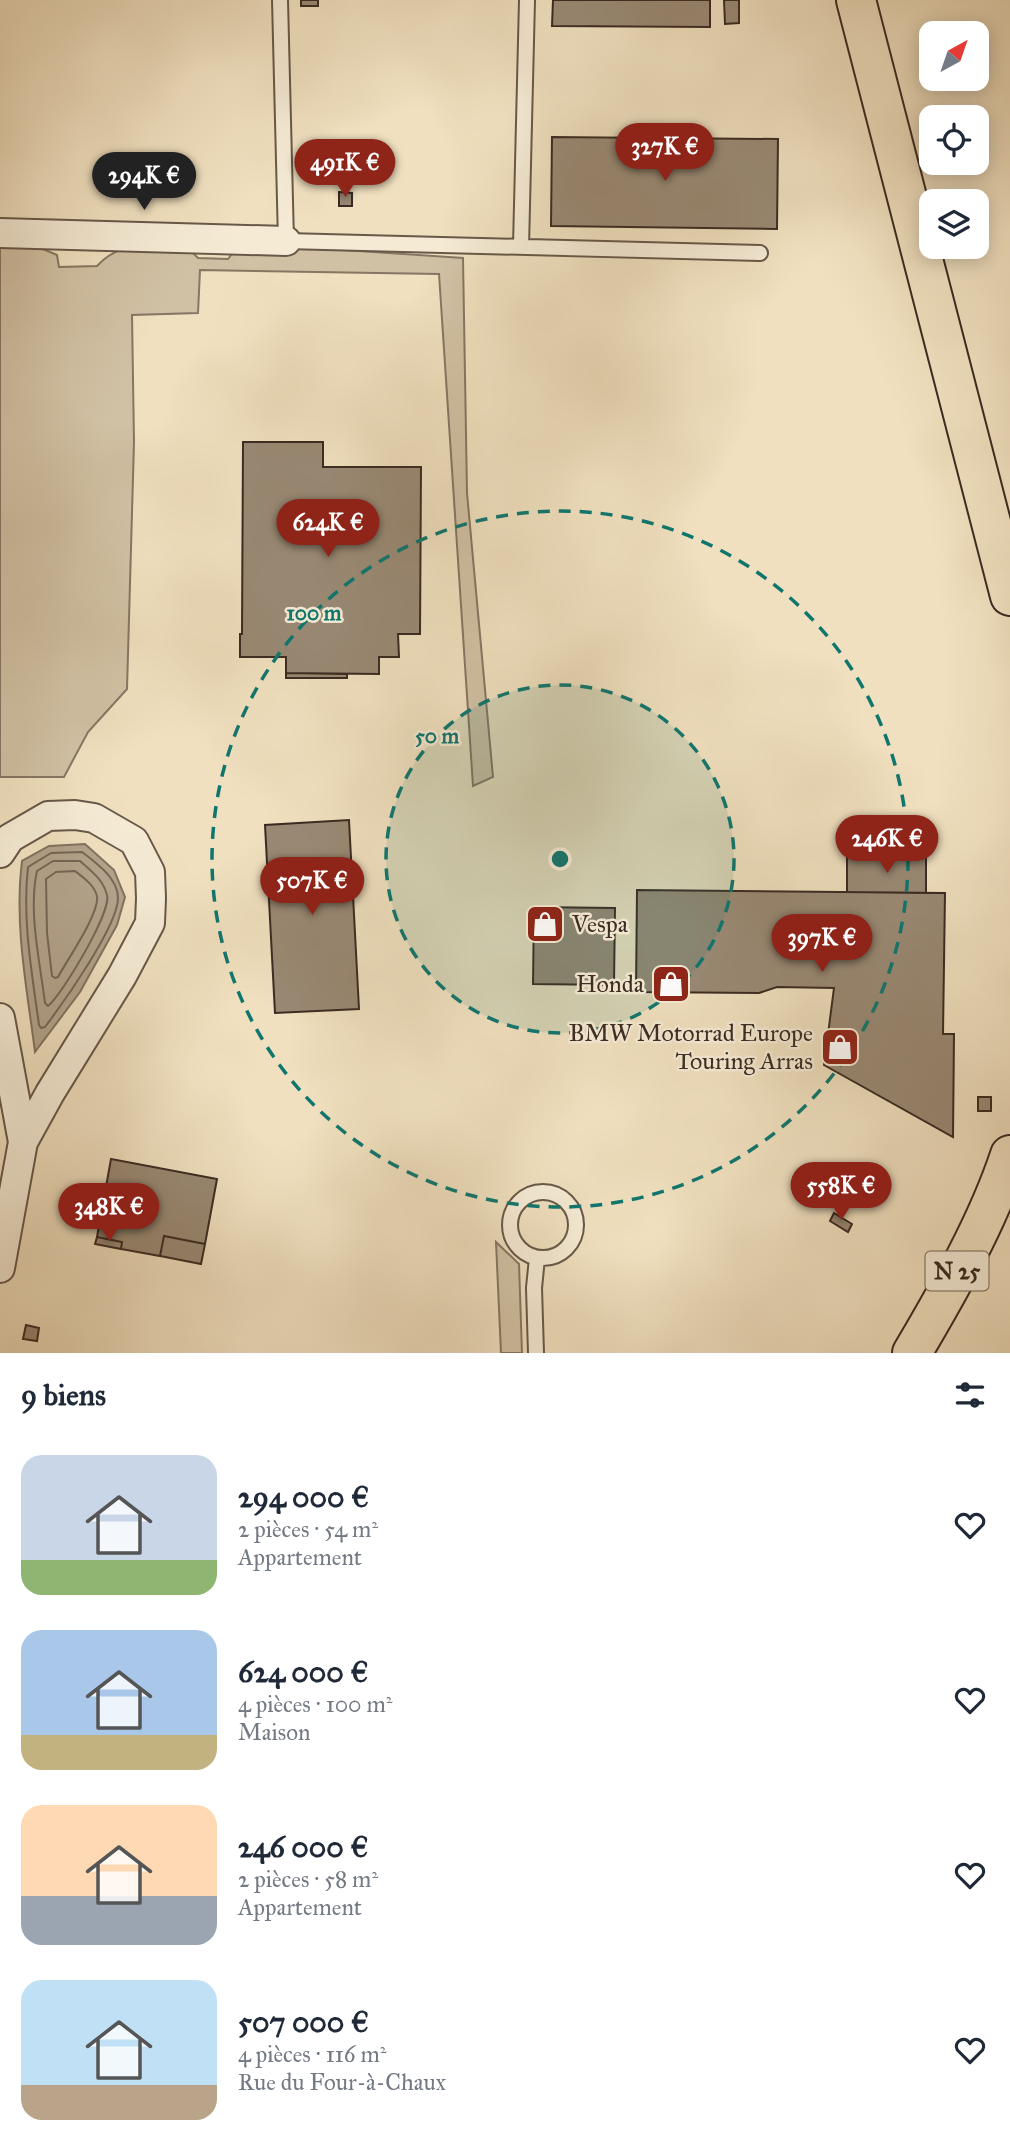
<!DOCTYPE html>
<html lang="fr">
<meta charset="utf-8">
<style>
body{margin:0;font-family:"IM FELL Great Primer",serif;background:#f2f2f3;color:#1f2937;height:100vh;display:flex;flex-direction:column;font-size:26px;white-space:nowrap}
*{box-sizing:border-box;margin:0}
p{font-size:23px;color:#747a83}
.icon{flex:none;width:38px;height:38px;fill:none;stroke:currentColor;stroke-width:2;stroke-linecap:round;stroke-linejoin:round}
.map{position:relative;height:1353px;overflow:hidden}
.panel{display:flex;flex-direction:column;background:#fff;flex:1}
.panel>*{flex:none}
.needle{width:46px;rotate:40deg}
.controls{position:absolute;left:919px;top:21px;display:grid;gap:14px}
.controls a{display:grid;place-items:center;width:70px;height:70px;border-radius:14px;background:#fff;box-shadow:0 4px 18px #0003;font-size:35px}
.price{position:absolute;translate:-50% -60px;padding:0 16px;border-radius:24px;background:#8f2418;color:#fff;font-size:23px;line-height:46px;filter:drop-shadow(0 2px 4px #0008)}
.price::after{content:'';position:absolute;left:50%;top:42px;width:21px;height:16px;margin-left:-10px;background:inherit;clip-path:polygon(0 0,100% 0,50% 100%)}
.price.current{background:#222;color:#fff}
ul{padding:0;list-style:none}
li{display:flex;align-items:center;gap:21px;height:175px;padding:0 21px}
li span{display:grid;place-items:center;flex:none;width:196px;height:140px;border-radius:21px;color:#555}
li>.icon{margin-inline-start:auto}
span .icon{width:84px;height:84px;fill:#fffc;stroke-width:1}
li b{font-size:30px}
h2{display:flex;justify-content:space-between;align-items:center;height:84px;padding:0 21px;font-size:30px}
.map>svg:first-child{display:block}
.green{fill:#d1c1a4;stroke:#867663;stroke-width:2}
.water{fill:#b2a28a;stroke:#827260;stroke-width:2}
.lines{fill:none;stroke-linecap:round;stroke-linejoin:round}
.shore{stroke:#766656;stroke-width:2}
.building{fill:#998974;stroke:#3b2b22;stroke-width:2}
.lane-casing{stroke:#685849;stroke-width:18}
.street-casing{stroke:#685849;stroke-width:32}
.primary-casing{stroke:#3b2b22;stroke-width:42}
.lane{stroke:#f5ebd5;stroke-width:14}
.street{stroke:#f5ebd5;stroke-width:28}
.primary{stroke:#f0e0bf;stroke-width:38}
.ring{fill:none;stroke:#0f766e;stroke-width:3.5;stroke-dasharray:12 9}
.labels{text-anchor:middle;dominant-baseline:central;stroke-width:5;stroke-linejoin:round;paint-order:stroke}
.shield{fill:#f5ebd5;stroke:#736558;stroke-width:2}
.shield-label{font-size:23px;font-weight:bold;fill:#3b2b22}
.poi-label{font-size:24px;fill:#3b2b22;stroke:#f5ebd5;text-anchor:end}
.centre{fill:#0f766e;stroke:#f5ebd5;stroke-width:3.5}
.ring-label{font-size:21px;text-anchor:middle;font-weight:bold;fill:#0f766e;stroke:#f5ebd5;stroke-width:5;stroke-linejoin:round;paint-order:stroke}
</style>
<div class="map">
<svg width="1010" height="1353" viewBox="0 0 1010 1353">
<rect width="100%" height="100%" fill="#f0e0bf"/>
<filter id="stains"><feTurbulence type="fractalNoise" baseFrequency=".00286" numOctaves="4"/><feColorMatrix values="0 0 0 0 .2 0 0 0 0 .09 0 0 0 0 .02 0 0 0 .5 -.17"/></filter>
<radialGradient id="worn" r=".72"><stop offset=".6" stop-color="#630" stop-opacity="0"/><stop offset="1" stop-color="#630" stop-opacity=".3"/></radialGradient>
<path class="green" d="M240 243 463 258 467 493 493 777 473 786 439 274 200 270 198 313 132 315 134 442 127 689 88 732 64 777H0V246H36L57 255 59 267 97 266C123 238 152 246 187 247L198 258 228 259Z
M496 1242 519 1264 522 1353H501Z"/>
<path class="water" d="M85 844 114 870 125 897 117 925 80 992 35 1052C27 989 14 925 22 861L49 846Z"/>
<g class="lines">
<path class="shore" d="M82 852C96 863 118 878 118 898 118 926 63 1003 45 1027L41 1028 39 1025C32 973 22 920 28 867L51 853Z
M53 861H80C91 871 103 879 107 895 112 911 62 995 48 1006L45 1003C40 962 28 911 37 871Z
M75 871C84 878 94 885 97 896 100 913 67 960 58 977L55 978 52 976 47 933 46 879 56 872Z"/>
</g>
<path class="building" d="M301 0H318V6H301Z
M553 0H710V27L552 26Z
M724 0H739V23L725 24Z
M552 137 778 139 777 229 551 226Z
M339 192 352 193V206H339Z
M243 442H323V467H421L420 634H398L399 657H379V674L286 673V657H240V634H242Z
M286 673 347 674V678H286Z
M349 820 359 1009 275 1013 265 825Z
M847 857H926V893L847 892Z
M637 890 945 893 943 1034H954L953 1137 824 1065 834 988 777 987 759 993 636 992Z
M534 907 615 908 614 985 533 984Z
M978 1097H991V1111H978Z
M111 1159 217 1179 205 1244 164 1236 160 1256 121 1249 122 1242 97 1237Z
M834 1213 852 1224 848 1232 830 1221Z
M164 1236 205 1244 201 1264 160 1256Z
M97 1237 122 1242 121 1249 95 1244Z
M26 1325 39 1328 37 1341 23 1339Z"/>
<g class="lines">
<defs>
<path id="lane" d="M280 0 286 241 760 253
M521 246 527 0
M510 1225a33 33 0 1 1 66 0a33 33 0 1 1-66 0Z
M536 1353 534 1288 537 1258"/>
<path id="street" d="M0 233 286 241
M0 853 10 838 48 816 75 815 94 818 134 841 150 872 151 898 150 923 122 976 50 1093 23 1142 0 1268
M0 1018 23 1142"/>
<path id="primary" d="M856 0 1010 596
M912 1353C948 1292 988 1222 1010 1155"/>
</defs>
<use href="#lane" class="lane-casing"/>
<use href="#street" class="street-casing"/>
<use href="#primary" class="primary-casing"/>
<use href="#lane" class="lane"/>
<use href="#street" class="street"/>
<use href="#primary" class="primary"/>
</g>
<circle cx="560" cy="859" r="174" fill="#0f766e" fill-opacity=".12"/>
<g class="ring">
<circle cx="560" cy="859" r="174"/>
<circle cx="560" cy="859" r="348"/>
</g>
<defs>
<symbol id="shop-square" viewBox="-11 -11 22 22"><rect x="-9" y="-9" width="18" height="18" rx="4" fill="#8f2418" stroke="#f5ebd5"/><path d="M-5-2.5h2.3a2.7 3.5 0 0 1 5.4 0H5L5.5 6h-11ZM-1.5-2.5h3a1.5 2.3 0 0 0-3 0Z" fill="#fff"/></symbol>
</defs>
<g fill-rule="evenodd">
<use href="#shop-square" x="523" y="902" width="44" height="44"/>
<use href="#shop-square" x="649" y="962" width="44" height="44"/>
<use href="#shop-square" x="818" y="1025" width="44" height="44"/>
</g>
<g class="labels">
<rect class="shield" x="925.5" y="1251.5" width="63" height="39" rx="5"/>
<g class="shield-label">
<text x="957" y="1271">N 25</text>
</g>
<g class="poi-label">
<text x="572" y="924" text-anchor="start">Vespa</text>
<text x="644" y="984">Honda</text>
<text x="813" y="1033">BMW Motorrad Europe<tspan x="813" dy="28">Touring Arras</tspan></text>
</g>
</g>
<circle cx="560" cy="859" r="10" class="centre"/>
<g class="ring-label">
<text x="314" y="620">100 m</text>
<text x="437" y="743">50 m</text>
</g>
<rect width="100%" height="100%" filter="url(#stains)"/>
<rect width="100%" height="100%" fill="url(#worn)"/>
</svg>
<div class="controls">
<a><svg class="needle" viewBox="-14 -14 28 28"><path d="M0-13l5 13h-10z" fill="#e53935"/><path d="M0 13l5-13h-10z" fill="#747a83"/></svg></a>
<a><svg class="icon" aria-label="locate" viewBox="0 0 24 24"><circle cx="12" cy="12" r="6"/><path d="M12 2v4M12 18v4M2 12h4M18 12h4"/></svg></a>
<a><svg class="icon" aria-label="layers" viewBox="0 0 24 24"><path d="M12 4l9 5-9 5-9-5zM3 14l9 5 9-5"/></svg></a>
</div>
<b class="price" style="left:665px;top:183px">327K €</b>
<b class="price" style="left:345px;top:199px">491K €</b>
<b class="price current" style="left:144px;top:212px">294K €</b>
<b class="price" style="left:328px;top:559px">624K €</b>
<b class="price" style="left:887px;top:875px">246K €</b>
<b class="price" style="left:312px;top:917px">507K €</b>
<b class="price" style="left:822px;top:974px">397K €</b>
<b class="price" style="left:841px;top:1222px">558K €</b>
<b class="price" style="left:109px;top:1243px">348K €</b>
</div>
<section class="panel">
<h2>9 biens<svg class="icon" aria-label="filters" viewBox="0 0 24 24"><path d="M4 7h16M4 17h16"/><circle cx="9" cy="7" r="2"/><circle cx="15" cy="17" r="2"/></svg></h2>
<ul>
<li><span style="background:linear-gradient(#c9d6e8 75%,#8fb573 0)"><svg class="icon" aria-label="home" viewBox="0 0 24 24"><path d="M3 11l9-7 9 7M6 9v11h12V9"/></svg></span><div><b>294 000 €</b><p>2 pièces · 54 m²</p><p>Appartement</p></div><svg class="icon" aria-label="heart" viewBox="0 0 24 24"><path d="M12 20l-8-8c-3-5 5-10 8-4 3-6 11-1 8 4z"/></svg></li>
<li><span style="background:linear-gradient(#a9c7e8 75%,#c2b280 0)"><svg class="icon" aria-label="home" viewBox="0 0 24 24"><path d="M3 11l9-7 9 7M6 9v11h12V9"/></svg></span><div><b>624 000 €</b><p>4 pièces · 100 m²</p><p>Maison</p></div><svg class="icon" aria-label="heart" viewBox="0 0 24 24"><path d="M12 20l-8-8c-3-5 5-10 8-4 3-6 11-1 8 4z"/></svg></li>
<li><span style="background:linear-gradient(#ffd9b3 65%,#9aa5b1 0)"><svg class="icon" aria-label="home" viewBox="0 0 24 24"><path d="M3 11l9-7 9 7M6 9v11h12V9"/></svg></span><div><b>246 000 €</b><p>2 pièces · 58 m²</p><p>Appartement</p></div><svg class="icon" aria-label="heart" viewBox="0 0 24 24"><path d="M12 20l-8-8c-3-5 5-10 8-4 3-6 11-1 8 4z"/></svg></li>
<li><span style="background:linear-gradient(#bfe0f5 75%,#b9a48a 0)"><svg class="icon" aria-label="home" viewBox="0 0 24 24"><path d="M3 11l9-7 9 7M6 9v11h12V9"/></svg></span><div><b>507 000 €</b><p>4 pièces · 116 m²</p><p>Rue du Four-à-Chaux</p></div><svg class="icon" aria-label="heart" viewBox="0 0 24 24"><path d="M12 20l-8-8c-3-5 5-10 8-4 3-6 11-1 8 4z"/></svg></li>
</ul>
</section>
